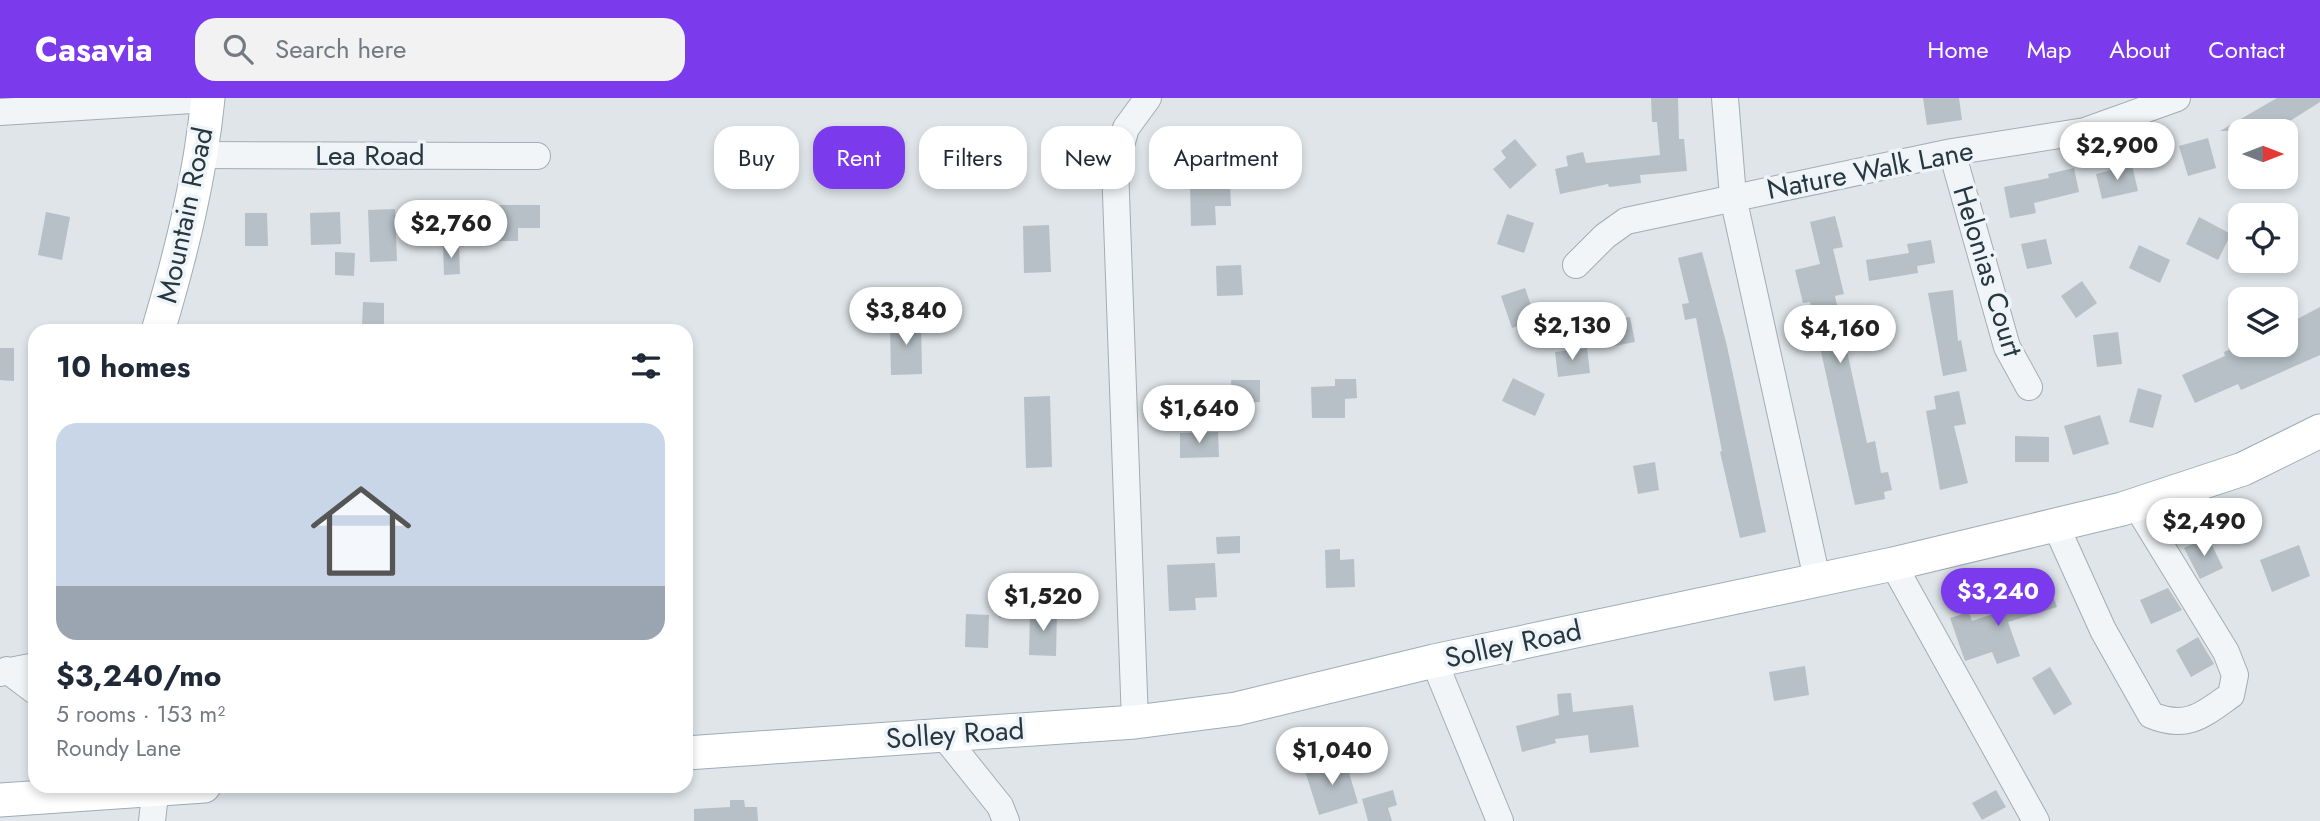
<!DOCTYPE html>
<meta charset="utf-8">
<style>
body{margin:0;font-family:Jost,sans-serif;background:#f2f2f3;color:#1f2937;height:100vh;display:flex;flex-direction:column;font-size:26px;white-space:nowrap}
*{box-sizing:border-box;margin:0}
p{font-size:23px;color:#747a83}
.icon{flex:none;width:38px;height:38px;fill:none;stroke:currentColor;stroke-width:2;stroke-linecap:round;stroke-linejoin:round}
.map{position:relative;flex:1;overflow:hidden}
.panel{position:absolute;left:28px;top:226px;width:665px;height:469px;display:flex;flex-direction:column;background:#fff;border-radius:21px;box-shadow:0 4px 10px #0003}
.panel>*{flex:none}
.top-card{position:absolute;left:714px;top:28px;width:665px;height:63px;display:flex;gap:14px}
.needle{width:46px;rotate:90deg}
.controls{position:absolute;left:2228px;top:21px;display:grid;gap:14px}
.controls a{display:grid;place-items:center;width:70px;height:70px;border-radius:14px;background:#fff;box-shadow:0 4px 10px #0003;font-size:35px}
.price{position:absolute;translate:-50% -60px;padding:0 16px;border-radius:24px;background:#fff;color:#222;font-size:23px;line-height:46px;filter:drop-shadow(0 2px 4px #0008)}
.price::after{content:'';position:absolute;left:50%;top:42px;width:21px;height:16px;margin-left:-10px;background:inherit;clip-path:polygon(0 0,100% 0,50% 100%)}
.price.current{background:#7c3aed;color:#fff}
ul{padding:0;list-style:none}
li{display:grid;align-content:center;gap:14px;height:371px;padding:0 28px}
li span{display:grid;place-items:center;height:217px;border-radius:21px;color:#555}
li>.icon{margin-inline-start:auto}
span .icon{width:126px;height:126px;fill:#fffc;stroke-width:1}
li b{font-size:30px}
h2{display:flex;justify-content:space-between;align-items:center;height:84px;padding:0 28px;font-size:30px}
.chip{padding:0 24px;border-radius:21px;background:#fff;box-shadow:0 4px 10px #0003;font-size:24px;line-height:63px}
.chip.current{background:#7c3aed;color:#fff}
header{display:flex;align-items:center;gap:42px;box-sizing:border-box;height:98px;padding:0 35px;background:#7c3aed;color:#fff}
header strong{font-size:33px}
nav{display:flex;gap:38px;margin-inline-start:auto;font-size:24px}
.search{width:490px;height:63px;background:#f2f2f3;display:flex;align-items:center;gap:18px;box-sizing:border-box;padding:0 24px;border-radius:21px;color:#747a83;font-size:26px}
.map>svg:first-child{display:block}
.building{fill:#b6c0c6}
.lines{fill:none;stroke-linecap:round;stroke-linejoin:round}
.minor-casing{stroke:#a4adb3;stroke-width:28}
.major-casing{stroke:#9dadb6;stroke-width:35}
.minor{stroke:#f2f5f7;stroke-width:26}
.major{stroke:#fff;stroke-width:33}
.labels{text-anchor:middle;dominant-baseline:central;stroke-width:7;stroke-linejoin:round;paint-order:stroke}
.street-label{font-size:28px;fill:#273741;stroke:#eef4f7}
</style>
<header>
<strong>Casavia</strong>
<div class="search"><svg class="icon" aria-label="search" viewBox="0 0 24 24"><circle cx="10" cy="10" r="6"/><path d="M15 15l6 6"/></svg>Search here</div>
<nav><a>Home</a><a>Map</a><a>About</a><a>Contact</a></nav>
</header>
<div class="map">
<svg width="2320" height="723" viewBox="0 0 2320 723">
<rect width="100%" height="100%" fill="#dfe5e9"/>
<path class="building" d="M1651 0H1678L1679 41H1684L1687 73 1640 77 1641 85 1609 89 1608 86 1560 96 1555 71 1568 68 1566 58 1583 54 1586 65 1660 57 1657 24H1652Z
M1923 0H1959L1962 22 1927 27Z
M2277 0H2320V4L2274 33H2220Z
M2208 40 2216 70 2188 78 2179 48Z
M1515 41 1537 67 1510 91 1493 71 1506 60 1501 53Z
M2132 67 2138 93 2102 101 2096 76Z
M2074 70 2079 94 2034 105 2036 115 2010 120 2004 89 2049 80 2048 76Z
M1230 85 1231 108H1215L1216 127 1191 128 1190 86Z
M479 107H540V130H518V143H479Z
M395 111 397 163 370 164 368 112Z
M424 111H447L448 133 425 134Z
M46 114 70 119 62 162 38 157Z
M340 114 341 146 311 147 310 115Z
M245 115H267L268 148H245Z
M1507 116 1534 125 1524 155 1497 146Z
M1835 118 1843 149 1833 151 1844 196 1835 198 1867 345 1875 343 1881 375 1888 374 1892 392 1884 394 1885 401 1855 407 1810 204 1803 205 1795 172 1820 166 1810 124Z
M2199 119 2231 136 2218 162 2186 146Z
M1049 127 1051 174 1024 175 1023 128Z
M2046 141 2052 166 2027 171 2021 146Z
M1931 142 1935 165 1917 168 1918 175 1869 183 1866 162 1909 155 1907 146Z
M2139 147 2170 162 2160 185 2129 170Z
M443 148H459L460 176 444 177Z
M335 154 355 155 354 178 335 177Z
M1702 154 1727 248 1766 434 1740 440 1720 354 1722 353 1696 220 1685 222 1682 206 1689 205 1678 160Z
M1241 167 1243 197 1217 198 1216 168Z
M2082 183 2097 205 2076 220 2061 198Z
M1525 190 1536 222 1512 230 1501 198Z
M1953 192 1958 243 1961 242 1967 273 1943 278 1928 195Z
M363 204 384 205V229L362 228Z
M2320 209V257L2241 292 2238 286 2195 305 2182 277 2225 258 2224 254 2240 247H2286V227Z
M1630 219 1635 244 1604 250 1599 225Z
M921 221 922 276 891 277 890 222Z
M2118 234 2122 266 2097 269 2093 237Z
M0 250H14V283L0 282Z
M1587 250 1590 275 1558 279 1555 254Z
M1513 280 1545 296 1535 318 1502 303Z
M1335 281H1356L1357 300 1345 301V320H1312L1311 289 1335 288Z
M1231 282H1260V304L1232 305Z
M2138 290 2162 297 2153 330 2129 324Z
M1959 293 1966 326 1954 328 1968 385 1940 392 1926 313 1936 311 1934 298Z
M1050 298 1052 369 1026 370 1024 299Z
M2100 317 2109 346 2073 357 2064 328Z
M1218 334 1219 359 1180 360V335Z
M2015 338 2049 339V364H2015Z
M1655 364 1659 392 1638 396 1633 368Z
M1240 438V455L1217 456 1216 439Z
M2208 439 2223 470 2200 481 2184 450Z
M2299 447 2310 478 2272 494 2260 462Z
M1340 451V462L1354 461 1355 489 1326 490 1325 452Z
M1215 465 1217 499 1195 500 1196 512 1169 513 1167 467Z
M2050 489 2057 509 2008 524 2020 558 1997 566 1992 554 1965 563 1950 520 1969 514 1972 523 2028 504 2026 496Z
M2168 490 2182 512 2151 526 2140 502Z
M1000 499 1024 500 1023 521 999 519Z
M1030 512 1057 513 1056 558 1029 557Z
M966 516 989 517 988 550 965 549Z
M2198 539 2214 566 2191 579 2176 552Z
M1805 568 1809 597 1774 603 1769 574Z
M2050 569 2072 606 2054 617 2032 580Z
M1571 595 1573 614 1633 607 1639 649 1590 655 1588 637 1555 641 1556 645 1522 654 1516 628 1559 617 1557 596Z
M1345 661 1358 705 1319 717 1305 673Z
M1393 692 1397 707 1388 710 1392 723H1368L1362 701Z
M1996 692 2006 709 1982 722 1972 705Z
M730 702H744L745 709H757L758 723H694V711L730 709Z"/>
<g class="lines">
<defs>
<path id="minor" d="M1725 0 1733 99 1817 481
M0 14 208 1
M1952 54 2007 249 2029 289
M202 57 537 58
M1576 167 1605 138 1626 123 1952 54 2085 33 2177 0
M2056 428 2103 532 2151 617C2187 632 2203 617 2231 597L2235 577 2226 554 2136 407
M1893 466 2036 723
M1434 563 1500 723
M7 572 35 593
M0 575 35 568
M1135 624 1115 68 1126 30 1148 0
M943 637 1000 708 1006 723
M152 723 156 688"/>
<path id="major" d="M158 233C181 156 200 80 208 0
M686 655 1135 624 1236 611 1434 563 1893 466 2122 411 2243 371 2320 333
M0 702 204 688"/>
</defs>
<use href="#minor" class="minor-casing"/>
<use href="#major" class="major-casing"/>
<use href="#minor" class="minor"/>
<use href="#major" class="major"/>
</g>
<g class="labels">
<g class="street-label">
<text x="370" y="57">Lea Road</text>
<text transform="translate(1870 72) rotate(-11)">Nature Walk Lane</text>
<text transform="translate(185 117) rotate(-78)">Mountain Road</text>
<text transform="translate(1988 173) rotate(73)">Helonias Court</text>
<text transform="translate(1513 546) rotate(-12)">Solley Road</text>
<text transform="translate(955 636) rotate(-4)">Solley Road</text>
</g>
</g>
</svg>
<div class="controls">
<a><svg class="needle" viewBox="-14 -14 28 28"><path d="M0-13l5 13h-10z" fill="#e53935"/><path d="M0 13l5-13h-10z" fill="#747a83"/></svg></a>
<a><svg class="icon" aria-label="locate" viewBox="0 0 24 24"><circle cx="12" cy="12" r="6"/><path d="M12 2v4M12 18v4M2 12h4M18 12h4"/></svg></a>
<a><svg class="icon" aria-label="layers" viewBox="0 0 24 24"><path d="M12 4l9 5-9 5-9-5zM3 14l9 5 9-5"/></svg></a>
</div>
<b class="price" style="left:2117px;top:84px">$2,900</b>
<b class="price" style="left:451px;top:162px">$2,760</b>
<b class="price" style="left:906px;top:249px">$3,840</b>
<b class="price" style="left:1572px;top:264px">$2,130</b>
<b class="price" style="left:1840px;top:267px">$4,160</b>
<b class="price" style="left:1199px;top:347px">$1,640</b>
<b class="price" style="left:2204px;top:460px">$2,490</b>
<b class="price current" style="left:1998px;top:530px">$3,240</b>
<b class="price" style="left:1043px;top:535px">$1,520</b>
<b class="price" style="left:1332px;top:689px">$1,040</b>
<div class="top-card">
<a class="chip">Buy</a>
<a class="chip current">Rent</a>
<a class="chip">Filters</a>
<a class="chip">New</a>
<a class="chip">Apartment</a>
</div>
<section class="panel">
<h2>10 homes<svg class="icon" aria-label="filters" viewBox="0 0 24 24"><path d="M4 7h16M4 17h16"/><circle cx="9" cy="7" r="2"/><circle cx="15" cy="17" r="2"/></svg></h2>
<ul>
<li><span style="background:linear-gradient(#c9d6e8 75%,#9aa5b1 0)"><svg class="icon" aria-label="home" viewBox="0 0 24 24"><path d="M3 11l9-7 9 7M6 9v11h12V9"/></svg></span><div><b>$3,240/mo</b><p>5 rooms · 153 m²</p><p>Roundy Lane</p></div></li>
</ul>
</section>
</div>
